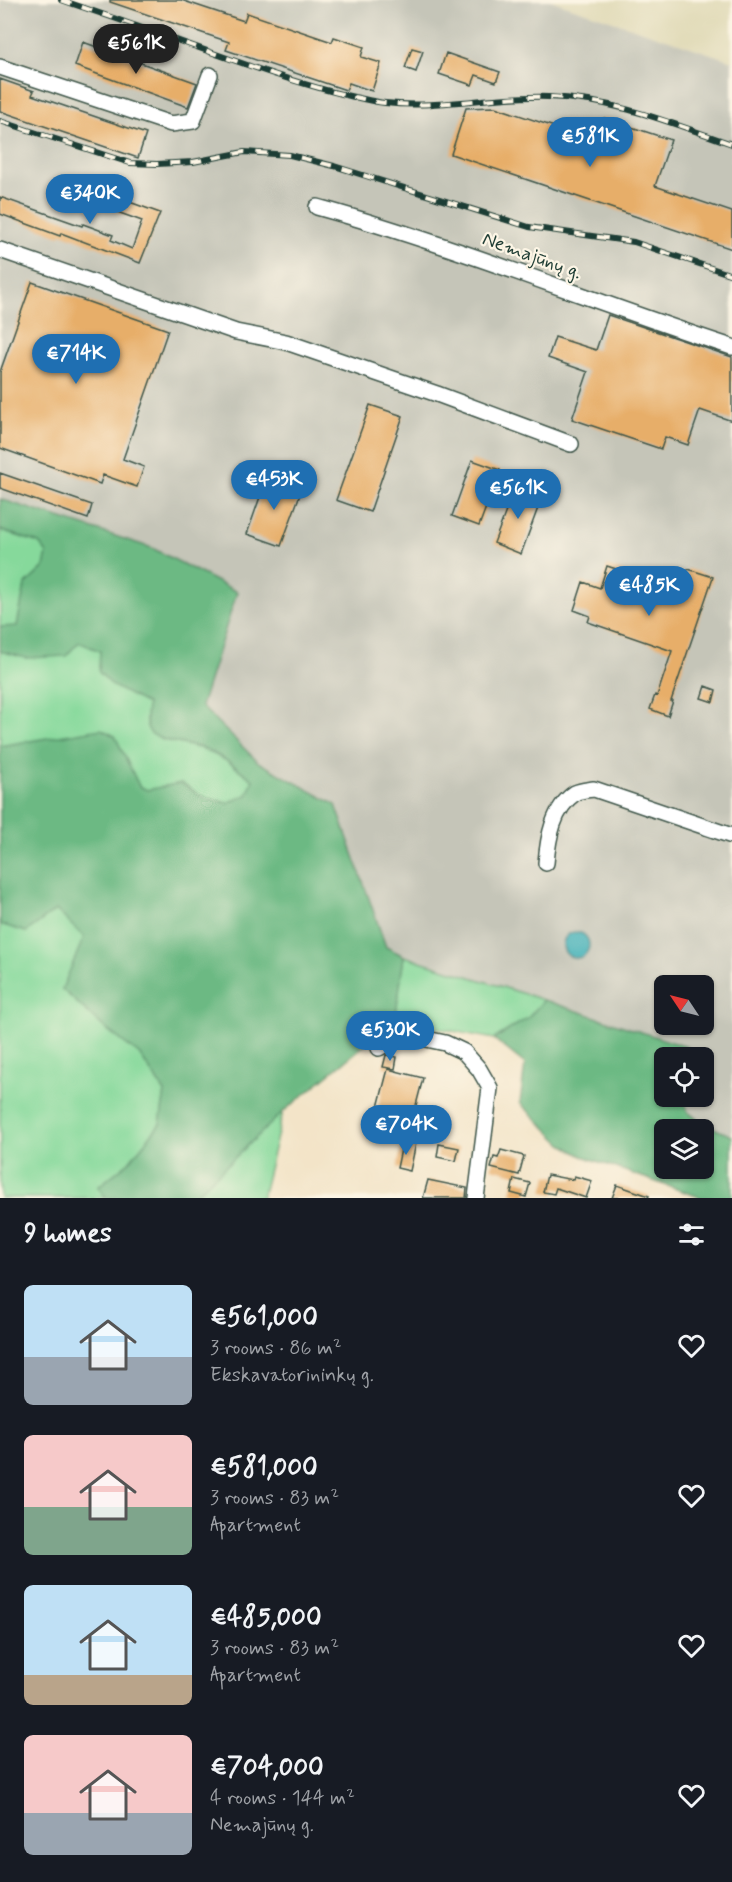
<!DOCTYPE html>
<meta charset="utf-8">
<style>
body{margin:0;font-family:Mynerve,sans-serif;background:#242831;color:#f1f3f6;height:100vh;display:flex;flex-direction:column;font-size:22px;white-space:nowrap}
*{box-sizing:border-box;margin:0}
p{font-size:20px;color:#9ea1a6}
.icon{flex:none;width:33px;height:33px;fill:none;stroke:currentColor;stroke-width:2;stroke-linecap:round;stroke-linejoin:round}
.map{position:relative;height:1198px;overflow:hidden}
.details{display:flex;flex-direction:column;background:#171b24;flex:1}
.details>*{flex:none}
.needle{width:39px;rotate:305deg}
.fabs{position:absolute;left:654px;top:975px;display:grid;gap:12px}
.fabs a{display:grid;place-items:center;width:60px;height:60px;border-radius:9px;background:#171b24;box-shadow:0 2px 4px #0004;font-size:30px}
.price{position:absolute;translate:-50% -51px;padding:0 14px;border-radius:21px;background:#1f6fb2;color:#fff;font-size:20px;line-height:39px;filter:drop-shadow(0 2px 3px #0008)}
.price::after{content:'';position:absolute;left:50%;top:36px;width:18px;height:14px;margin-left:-9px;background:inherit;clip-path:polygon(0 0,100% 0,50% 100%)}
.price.active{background:#222;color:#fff}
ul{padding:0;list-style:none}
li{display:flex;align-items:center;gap:18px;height:150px;padding:0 24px}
li span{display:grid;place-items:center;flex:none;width:168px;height:120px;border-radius:9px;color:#555}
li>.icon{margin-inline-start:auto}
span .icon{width:72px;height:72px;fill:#fffc;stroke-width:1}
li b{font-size:26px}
h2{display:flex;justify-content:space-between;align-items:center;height:72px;padding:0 24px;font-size:26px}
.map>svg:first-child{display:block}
.built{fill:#e2dcba}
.industrial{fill:#c5c5b8;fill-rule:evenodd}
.green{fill:#86d99b;stroke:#528b68;stroke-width:1.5}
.forest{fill:#6cb983;stroke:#467b5c;stroke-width:1.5;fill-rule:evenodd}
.water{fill:#3eafb7;stroke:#2e7676;stroke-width:1.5}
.building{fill:#e7ae69}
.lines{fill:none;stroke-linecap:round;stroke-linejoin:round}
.street-casing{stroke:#3f564a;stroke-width:18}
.street{stroke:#fff;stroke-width:15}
.rail-casing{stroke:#1f3d34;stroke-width:6}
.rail{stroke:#fcf5e5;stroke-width:4;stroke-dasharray:11;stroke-linecap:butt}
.labels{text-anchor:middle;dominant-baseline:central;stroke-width:4.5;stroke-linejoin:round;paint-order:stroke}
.street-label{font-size:20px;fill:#1f3d34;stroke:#fcf5e5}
</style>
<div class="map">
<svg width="732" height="1198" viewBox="0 0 732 1198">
<rect width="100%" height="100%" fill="#fcf5e5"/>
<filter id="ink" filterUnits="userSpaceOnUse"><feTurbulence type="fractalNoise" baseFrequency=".0167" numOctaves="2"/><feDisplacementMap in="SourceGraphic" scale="12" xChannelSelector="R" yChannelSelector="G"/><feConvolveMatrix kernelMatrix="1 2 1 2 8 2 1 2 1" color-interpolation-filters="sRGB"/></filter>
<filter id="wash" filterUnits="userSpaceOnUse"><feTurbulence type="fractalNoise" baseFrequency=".008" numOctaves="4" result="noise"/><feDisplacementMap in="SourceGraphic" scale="24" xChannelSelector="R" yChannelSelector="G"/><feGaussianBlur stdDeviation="1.35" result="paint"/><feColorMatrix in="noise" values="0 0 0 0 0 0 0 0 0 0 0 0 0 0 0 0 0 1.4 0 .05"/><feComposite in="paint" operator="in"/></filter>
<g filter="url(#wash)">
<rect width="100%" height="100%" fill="#f3e4c8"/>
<path class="built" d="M550 0H732V61Z"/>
<path class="industrial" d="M0 0H550L732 61V1136L702 1123 688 1112 683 1097 704 1096V1058L686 1057V1047L404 956 386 948 336 805 258 762 201 706 152 548 0 499ZM664 986H704V1024H664Z"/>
<path class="green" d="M0 530 39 543 47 553 44 567 25 586 17 627H0Z
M79 642 100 651 99 672 113 686 147 704 146 722 160 739 203 749 227 761 253 780 247 795 227 803 201 796 181 783 147 790 139 786 115 736 101 730 0 746V651L26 658Z
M56 910 85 937 62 989 106 1029 139 1054 165 1092 160 1124 129 1162 98 1187 106 1198H0V924L26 932Z
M404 956 544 1000 528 1018 494 1039 395 1020Z
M283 1112 262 1198H192Z"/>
<path class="forest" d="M0 499 152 548 237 592 201 706 258 762 336 805 386 947 404 956 395 1020 283 1112 192 1198H106L98 1187 129 1162 160 1124 165 1092 139 1054 106 1029 62 989 84 937 56 910 26 932 0 924V746L101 729 115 736 139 786 147 790 181 783 201 796 227 803 247 795 253 780C238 768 221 755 202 748 189 744 157 742 149 731 144 723 147 713 147 704L113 686 99 672 100 651 79 642 66 656 26 658 0 651V627L17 626 25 585 44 567 47 553 39 543 0 530Z
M544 1000 687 1047 686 1057 664 1058V1096L683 1097 688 1112 702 1123 732 1136V1198H702L582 1156 562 1144 520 1103 525 1064 494 1039 528 1018ZM664 1130H704V1168H664Z"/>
<path class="water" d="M563 945a13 13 0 1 1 26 0a13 13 0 1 1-26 0Z"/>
<g id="blocks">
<path class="building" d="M110 0H181L244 21 247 13 332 42 334 37 364 47 361 57 381 63 372 91 349 83 346 90 226 50 229 42 110 2Z
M83 42 197 83 188 107 75 66Z
M412 48 423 51 416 72 405 68Z
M446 53 500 72 496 82 476 75 472 85 439 74Z
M0 79 34 91 32 95 146 134 138 158 0 111Z
M495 107 596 141 604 118 671 140 655 186 732 212V249L451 154 466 108Z
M99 191 160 213 140 263 61 233 60 236 0 214V197L82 226 83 224 113 235 111 240 132 249 142 221 95 204Z
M32 282 168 330 123 459 144 467 137 487 103 475 100 484 0 448V372Z
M608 315 732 357V421L700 410 688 445 665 437 661 449 572 419 588 372 548 358 555 337 596 350Z
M370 405 403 416 370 512 336 500Z
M472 460 500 470 479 526 452 516Z
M0 473 92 505 88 519 0 488Z
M267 477 302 489 281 546 247 534Z
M515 487 542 497 521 554 494 543Z
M607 566 680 590 688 569 713 577 671 701H673L668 716 650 709 655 695 657 696 672 651 588 622 590 616 574 610 583 582 600 588Z
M705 686 716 690 713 702 701 698Z
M386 1055 397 1057 395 1069 383 1067Z
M388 1069 423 1078 415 1109 407 1107 405 1114 393 1111 392 1115 377 1111Z
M403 1140 416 1143 410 1171 397 1168Z
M439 1144 459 1148 456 1161 437 1157Z
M501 1150 524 1156 519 1175 491 1168 494 1157 498 1158Z
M547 1175 573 1180 574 1176 592 1181 586 1198 556 1188 554 1194 543 1192Z
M514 1179 530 1183 526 1197 511 1193Z
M428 1180 467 1188 466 1198H423Z
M617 1185 649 1196 648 1198H612Z"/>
</g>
</g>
<g filter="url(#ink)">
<use href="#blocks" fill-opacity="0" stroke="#3f564a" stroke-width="1.5"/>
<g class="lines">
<defs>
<path id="street" d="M0 67 171 124 193 121 210 75
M317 207C458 246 593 302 732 347
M0 250 236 332 286 342 437 394 571 444
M546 863C548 838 553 808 575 793 581 790 588 790 594 789L732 836
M379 1048 397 1038H422L445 1043 464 1052 479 1069 490 1088 476 1198"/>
</defs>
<use href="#street" class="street-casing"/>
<use href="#street" class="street"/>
<defs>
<path id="rail" d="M61 0C124 21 187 44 250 66 284 78 319 89 354 97 364 99 375 102 385 103 440 109 494 95 548 97 614 99 671 123 732 144
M0 121 130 163 157 164 193 162 244 152 290 155 334 166 529 227 634 242 732 275"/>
</defs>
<use href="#rail" class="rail-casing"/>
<use href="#rail" class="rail"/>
</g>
</g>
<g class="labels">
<g class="street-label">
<text transform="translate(532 256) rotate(20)">Nemajūnų g.</text>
</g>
</g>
</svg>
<div class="fabs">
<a><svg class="needle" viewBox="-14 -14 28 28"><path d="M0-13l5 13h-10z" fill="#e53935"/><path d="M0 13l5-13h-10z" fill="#9ea1a6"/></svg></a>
<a><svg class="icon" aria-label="locate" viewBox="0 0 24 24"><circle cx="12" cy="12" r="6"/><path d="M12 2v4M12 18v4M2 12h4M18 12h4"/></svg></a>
<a><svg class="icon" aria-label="layers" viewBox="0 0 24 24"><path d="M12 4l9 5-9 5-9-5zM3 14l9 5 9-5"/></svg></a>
</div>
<b class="price active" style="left:136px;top:75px">€561K</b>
<b class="price" style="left:590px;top:168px">€581K</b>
<b class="price" style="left:90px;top:225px">€340K</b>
<b class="price" style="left:76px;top:385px">€714K</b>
<b class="price" style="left:274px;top:511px">€453K</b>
<b class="price" style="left:518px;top:520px">€561K</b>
<b class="price" style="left:649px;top:617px">€485K</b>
<b class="price" style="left:390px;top:1062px">€530K</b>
<b class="price" style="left:406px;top:1156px">€704K</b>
</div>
<section class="details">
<h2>9 homes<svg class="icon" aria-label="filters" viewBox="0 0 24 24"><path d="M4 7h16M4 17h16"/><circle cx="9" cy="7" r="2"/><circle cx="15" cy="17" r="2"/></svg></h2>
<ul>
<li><span style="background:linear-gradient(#bfe0f5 60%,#9aa5b1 0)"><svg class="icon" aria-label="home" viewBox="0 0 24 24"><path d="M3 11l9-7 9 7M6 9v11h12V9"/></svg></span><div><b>€561,000</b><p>3 rooms · 86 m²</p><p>Ekskavatorininkų g.</p></div><svg class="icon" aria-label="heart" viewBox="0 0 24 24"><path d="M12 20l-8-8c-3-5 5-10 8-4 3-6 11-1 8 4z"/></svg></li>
<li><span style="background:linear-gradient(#f6c9c9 60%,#7fa58c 0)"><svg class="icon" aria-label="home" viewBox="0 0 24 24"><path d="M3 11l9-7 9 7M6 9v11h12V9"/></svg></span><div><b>€581,000</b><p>3 rooms · 83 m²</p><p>Apartment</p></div><svg class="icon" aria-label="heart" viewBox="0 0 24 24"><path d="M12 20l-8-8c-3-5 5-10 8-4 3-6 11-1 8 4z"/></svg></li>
<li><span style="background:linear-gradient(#bfe0f5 75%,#b9a48a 0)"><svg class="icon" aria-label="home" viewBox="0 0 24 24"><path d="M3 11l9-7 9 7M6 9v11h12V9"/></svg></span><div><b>€485,000</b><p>3 rooms · 83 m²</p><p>Apartment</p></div><svg class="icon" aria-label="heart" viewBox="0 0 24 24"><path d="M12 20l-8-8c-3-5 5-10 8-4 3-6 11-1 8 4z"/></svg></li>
<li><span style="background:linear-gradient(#f6c9c9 65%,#9aa5b1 0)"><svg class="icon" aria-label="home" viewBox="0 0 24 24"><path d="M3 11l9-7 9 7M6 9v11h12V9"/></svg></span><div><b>€704,000</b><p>4 rooms · 144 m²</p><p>Nemajūnų g.</p></div><svg class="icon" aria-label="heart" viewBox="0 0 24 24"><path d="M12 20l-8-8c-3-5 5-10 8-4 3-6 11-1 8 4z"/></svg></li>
</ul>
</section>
